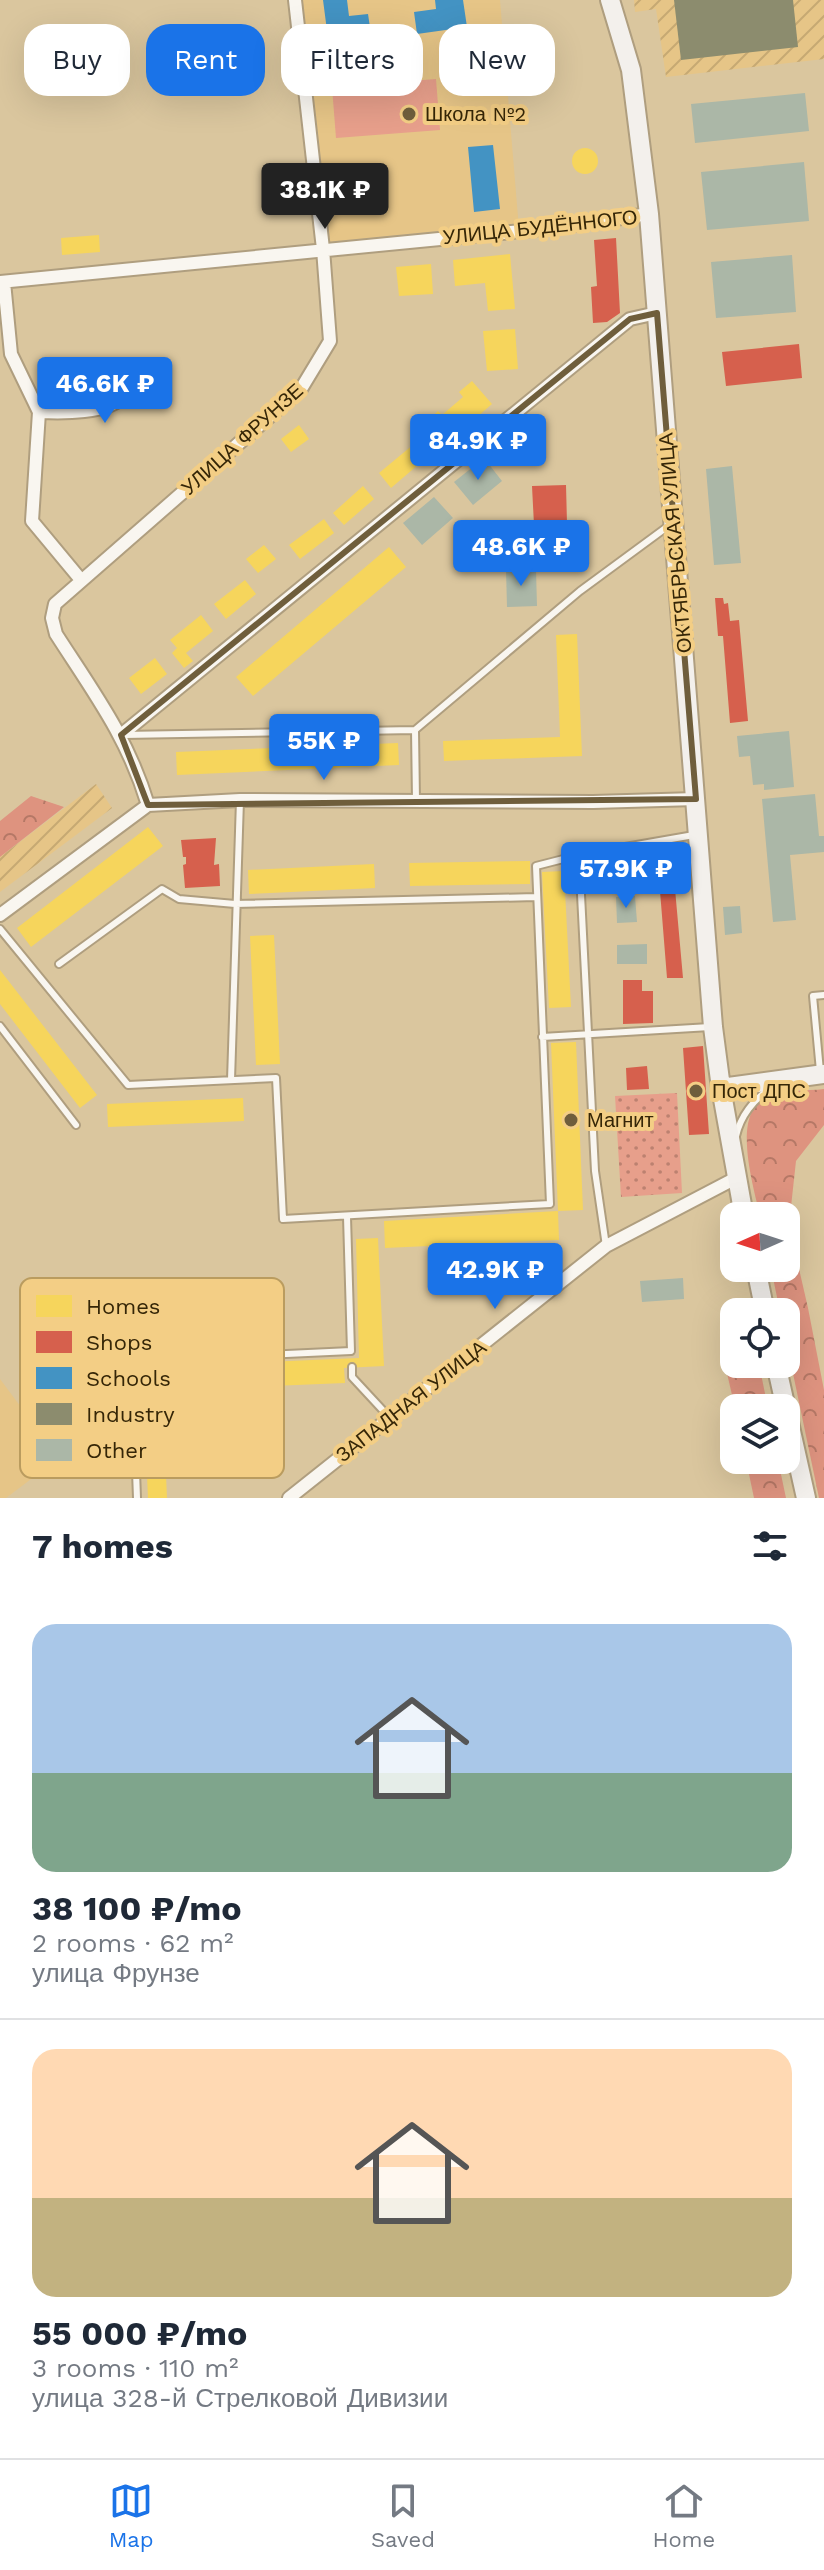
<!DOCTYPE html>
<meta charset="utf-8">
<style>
body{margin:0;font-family:"Work Sans",sans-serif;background:#f6f6f7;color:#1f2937;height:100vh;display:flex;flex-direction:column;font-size:30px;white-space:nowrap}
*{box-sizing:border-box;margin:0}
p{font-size:26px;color:#747a83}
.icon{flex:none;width:44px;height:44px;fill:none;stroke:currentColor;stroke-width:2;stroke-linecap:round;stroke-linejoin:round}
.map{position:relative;height:1498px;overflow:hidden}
.side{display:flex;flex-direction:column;background:#fff;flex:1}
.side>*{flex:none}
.guide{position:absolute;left:24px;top:24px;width:776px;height:72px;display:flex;gap:16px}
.needle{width:52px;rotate:267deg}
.fabs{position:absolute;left:720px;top:1202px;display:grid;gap:16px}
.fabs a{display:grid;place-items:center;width:80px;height:80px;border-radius:16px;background:#fff;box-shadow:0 8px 32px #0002;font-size:40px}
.price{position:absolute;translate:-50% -68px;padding:0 18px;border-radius:8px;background:#1a73e8;color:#fff;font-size:26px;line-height:52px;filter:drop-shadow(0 2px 4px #0008)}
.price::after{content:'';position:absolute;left:50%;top:48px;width:24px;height:18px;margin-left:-12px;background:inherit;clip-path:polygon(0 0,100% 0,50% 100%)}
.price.current{background:#222;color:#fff}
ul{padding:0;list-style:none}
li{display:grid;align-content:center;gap:16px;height:424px;padding:0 32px}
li+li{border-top:2px solid #e0e1e3}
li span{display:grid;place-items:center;height:248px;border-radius:24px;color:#555}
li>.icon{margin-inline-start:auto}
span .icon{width:144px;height:144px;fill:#fffc;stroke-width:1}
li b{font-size:34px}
h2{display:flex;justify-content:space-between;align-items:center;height:96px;padding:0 32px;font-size:34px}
.tag{padding:0 28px;border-radius:24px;background:#fff;box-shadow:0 8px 32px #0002;font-size:28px;line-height:72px}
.tag.current{background:#1a73e8;color:#fff}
.menu{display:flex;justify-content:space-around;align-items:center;height:112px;border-top:2px solid #e0e1e3;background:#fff;font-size:22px;color:#747a83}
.menu a{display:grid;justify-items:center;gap:4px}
.menu .current{color:#1a73e8}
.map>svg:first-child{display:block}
.built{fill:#e6c587}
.industrial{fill:url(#industrial-furrows)}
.forest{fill:url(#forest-crowns)}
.park{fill:url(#park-dots)}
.pitch{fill:#e79f8b}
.homes{fill:#f6d55c}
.shops{fill:#d6604d}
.schools{fill:#4393c3}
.industry{fill:#8c8c6e}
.building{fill:#abb7a7}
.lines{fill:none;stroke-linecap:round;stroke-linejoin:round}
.service-casing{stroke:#af9e7f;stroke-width:10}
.minor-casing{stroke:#af9e7f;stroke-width:16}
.secondary-casing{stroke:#af9e7f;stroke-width:22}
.service{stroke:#f9f6f0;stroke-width:6}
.minor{stroke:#f9f6f0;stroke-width:12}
.secondary{stroke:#f3f0ec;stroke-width:18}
.marked{fill:none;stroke:#6f5e3c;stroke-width:6;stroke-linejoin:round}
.poi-dot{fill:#6f5e3c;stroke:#f3ce85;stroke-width:3}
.labels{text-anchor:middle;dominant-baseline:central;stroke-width:8;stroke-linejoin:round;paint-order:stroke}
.poi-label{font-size:20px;fill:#352607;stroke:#f3ce85;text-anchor:start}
.street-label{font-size:20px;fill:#352607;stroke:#f3ce85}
.key{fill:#f3ce85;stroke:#ba9c5f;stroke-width:2}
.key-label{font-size:22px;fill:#352607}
</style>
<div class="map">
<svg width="824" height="1498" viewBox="0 0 824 1498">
<defs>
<pattern id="industrial-furrows" width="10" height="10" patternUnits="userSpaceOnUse" patternTransform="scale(2)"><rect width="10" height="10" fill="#e6c587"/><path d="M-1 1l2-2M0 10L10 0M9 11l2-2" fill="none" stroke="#c6a973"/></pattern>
<pattern id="forest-crowns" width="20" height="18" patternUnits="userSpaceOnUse" patternTransform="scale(2)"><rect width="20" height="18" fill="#de937f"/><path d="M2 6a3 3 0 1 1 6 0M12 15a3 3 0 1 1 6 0" fill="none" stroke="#b57866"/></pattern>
<pattern id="park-dots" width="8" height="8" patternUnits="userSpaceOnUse" patternTransform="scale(2)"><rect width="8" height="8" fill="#e79f8b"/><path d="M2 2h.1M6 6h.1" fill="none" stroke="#bc8170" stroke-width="1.8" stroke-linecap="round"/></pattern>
</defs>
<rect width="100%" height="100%" fill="#dac69e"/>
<path class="built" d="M298 0H500L519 229 319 246Z
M0 1379 59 1458 6 1498H0Z"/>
<path class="industrial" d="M634 0H824V59L666 77 656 9 635 12Z
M96 784 112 808 0 892V857Z"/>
<path class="forest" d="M31 796 64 807 0 857V821Z
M824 1089V1125L796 1161 789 1225 808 1308 824 1390V1498H819L786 1340V1312H780L771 1268H786V1216H760C754 1188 730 1112 767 1097 783 1090 807 1091 824 1089Z
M746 1302 748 1312H734V1364H759L768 1408H735L726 1369 727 1315Z
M746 1460H778L786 1498H754Z"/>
<path class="park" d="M677 1093 682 1193 621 1197 615 1096Z"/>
<path class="pitch" d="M436 79 440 130 336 138 332 87Z"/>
<path class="homes" d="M572 161a13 13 0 1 1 26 0a13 13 0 1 1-26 0Z
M99 235 100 252 62 255 61 238Z
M510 254 515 309 488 311 485 283 455 286 453 260Z
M431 264 433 294 399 296 396 267Z
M515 329 518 369 487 371 483 331Z
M472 381 492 404 445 445 425 423 438 411 442 415 463 397 459 392Z
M299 425 309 439 291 452 281 439Z
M414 444 426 458 391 488 379 473Z
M363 486 374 499 344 525 333 513Z
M324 519 334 533 300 559 289 545Z
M264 545 276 559 258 573 246 559Z
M389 547 406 567 253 696 236 677Z
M245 580 256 594 226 619 214 604Z
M201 615 213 631 186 653 193 661 184 668 172 653 177 648 170 640Z
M577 634 582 756 444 761 443 741 560 737 556 635Z
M155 658 167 674 141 694 129 678Z
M398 743 399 765 177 775 176 752Z
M148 827 163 846 31 947 17 928Z
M530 861V884L410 886 409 863Z
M374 864 375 888 249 894 248 870Z
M564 871 571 1007 549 1008 542 872Z
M274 935 280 1064 256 1065 250 936Z
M0 970 97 1095 80 1108 0 1004Z
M576 1042 583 1210 558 1211 551 1043Z
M243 1098 244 1121 108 1127 107 1104Z
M558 1211 559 1240 385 1248 384 1221Z
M378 1238 384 1366 344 1368 345 1383 174 1390 173 1366 359 1358 356 1239Z
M162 1384 167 1498H148L143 1385Z"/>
<path class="shops" d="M616 238 620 313 607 322 593 323 591 287 597 286 594 240Z
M799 344 802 378 726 386 722 352Z
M566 485 567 523 534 525 532 486Z
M715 598H723L724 604 728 603 730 621 739 620 748 721 730 723 723 636H718Z
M216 838 214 865 219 864 220 886 185 888 183 865 186 864V857H183L181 840Z
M675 889 683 978H667L660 891Z
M623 980H642V991H653V1023L623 1024Z
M703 1046 709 1134 689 1135 683 1048Z
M647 1066 649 1089 627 1090 626 1068Z"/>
<path class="schools" d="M323 0H347L349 16 368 14 372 41 329 46Z
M435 0H463L467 27 417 34 414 12 436 9Z
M493 145 500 209 474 212 468 147Z"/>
<path class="industry" d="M674 0H793L798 47 681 60Z"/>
<path class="building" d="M805 93 809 131 695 143 691 104Z
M804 162 809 221 707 230 701 172Z
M792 255 796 312 716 318 711 262Z
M484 458 502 481 473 505 454 482Z
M732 466 741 563 714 565 706 469Z
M434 497 453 518 422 545 403 523Z
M506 570H536L537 606 507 607Z
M789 731 794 787 764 790V784L753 785 750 756 739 757 737 736Z
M815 794 819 836H824V852L790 855 796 920 773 922 762 799Z
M652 854 653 877 607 880 605 858Z
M635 896 637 922 617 923 616 897Z
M740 906 742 933 725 935 723 907Z
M647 944V964H617V945Z
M683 1278 684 1299 642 1302 640 1281Z"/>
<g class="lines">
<defs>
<path id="service" d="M415 730 416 800
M123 735 415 730 580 591 671 524
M0 929 128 1085 276 1078 283 1219 550 1204 536 866 579 855
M59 964 162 889 179 899 235 904 536 897
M0 1026 76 1125
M542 1037 710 1027
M820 1071 813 996 824 995
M231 1080 240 800
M736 1136C741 1115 753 1101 770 1088
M606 1246 595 1171 579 855 694 835
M352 1367V1377L390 1418
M137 1498 132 1361 351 1351 347 1217"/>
<path id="minor" d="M0 282 552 228 649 214
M4 282 11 354 39 412 32 521 81 580
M39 412C62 413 108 414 124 396 130 389 133 380 137 373
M121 735 630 319 657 313
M148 805C128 738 94 693 56 634L52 618 55 604 301 389 330 341 323 249 295 0
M0 915 148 805 240 800 593 802 696 799
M289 1498 606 1246 736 1178"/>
<path id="secondary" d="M610 0 631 70 649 214 713 1027 721 1088 744 1216
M721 1088 824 1074
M756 1268 765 1312
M776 1364 806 1498"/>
</defs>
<use href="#service" class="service-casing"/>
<use href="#minor" class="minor-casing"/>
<use href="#secondary" class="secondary-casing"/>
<use href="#service" class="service"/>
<use href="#minor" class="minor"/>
<use href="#secondary" class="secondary"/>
</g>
<path class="marked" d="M657 313 696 799 148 805 121 735 630 319Z"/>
<g class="poi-dot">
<circle cx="409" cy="114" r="8"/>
<circle cx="696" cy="1091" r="8"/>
<circle cx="571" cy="1120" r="8"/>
</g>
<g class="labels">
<g class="poi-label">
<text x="425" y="114">Школа №2</text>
<text x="712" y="1091">Пост ДПС</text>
<text x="587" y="1120">Магнит</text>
</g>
<g class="street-label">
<text transform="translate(540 227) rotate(-6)">УЛИЦА БУДЁННОГО</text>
<text transform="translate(242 439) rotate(-42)">УЛИЦА ФРУНЗЕ</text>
<text transform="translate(675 543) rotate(-95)">ОКТЯБРЬСКАЯ УЛИЦА</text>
<text transform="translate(411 1401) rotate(-38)">ЗАПАДНАЯ УЛИЦА</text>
</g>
</g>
<rect x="20" y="1278" width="264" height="200" rx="12" class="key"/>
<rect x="36" y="1295" width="36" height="22" fill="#f6d55c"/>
<rect x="36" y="1331" width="36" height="22" fill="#d6604d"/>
<rect x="36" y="1367" width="36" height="22" fill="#4393c3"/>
<rect x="36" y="1403" width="36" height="22" fill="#8c8c6e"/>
<rect x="36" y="1439" width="36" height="22" fill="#abb7a7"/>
<g class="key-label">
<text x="86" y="1314">Homes</text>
<text x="86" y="1350">Shops</text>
<text x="86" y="1386">Schools</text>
<text x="86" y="1422">Industry</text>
<text x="86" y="1458">Other</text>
</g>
</svg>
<div class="fabs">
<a><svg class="needle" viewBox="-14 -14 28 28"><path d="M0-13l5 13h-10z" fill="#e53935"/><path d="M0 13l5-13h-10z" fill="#747a83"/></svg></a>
<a><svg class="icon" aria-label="locate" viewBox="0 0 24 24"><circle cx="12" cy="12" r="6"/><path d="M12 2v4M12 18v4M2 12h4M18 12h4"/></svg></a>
<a><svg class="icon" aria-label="layers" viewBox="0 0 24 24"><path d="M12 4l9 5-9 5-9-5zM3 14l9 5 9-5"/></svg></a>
</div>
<b class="price current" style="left:325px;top:231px">38.1K ₽</b>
<b class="price" style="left:105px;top:425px">46.6K ₽</b>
<b class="price" style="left:478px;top:482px">84.9K ₽</b>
<b class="price" style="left:521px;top:588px">48.6K ₽</b>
<b class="price" style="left:324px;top:782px">55K ₽</b>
<b class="price" style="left:626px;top:910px">57.9K ₽</b>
<b class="price" style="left:495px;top:1311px">42.9K ₽</b>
<div class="guide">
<a class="tag">Buy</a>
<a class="tag current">Rent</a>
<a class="tag">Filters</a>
<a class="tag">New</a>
</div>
</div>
<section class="side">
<h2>7 homes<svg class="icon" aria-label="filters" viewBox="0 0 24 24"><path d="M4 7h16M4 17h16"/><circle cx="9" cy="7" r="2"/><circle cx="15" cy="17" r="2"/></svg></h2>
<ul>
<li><span style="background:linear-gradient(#a9c7e8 60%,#7fa58c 0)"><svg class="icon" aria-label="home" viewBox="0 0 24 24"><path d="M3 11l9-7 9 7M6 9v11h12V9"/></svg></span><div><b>38 100 ₽/mo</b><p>2 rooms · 62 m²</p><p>улица Фрунзе</p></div></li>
<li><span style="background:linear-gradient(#ffd9b3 60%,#c2b280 0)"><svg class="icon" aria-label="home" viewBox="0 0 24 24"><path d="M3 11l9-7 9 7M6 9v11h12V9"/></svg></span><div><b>55 000 ₽/mo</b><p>3 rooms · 110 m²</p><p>улица 328-й Стрелковой Дивизии</p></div></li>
</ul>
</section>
<nav class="menu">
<a class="current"><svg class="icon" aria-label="map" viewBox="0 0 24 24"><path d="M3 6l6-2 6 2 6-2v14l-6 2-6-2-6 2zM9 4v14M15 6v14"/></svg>Map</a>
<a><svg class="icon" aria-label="saved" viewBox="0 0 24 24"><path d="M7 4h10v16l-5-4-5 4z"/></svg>Saved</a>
<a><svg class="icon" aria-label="home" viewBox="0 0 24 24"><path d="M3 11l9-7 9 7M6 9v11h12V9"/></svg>Home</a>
</nav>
